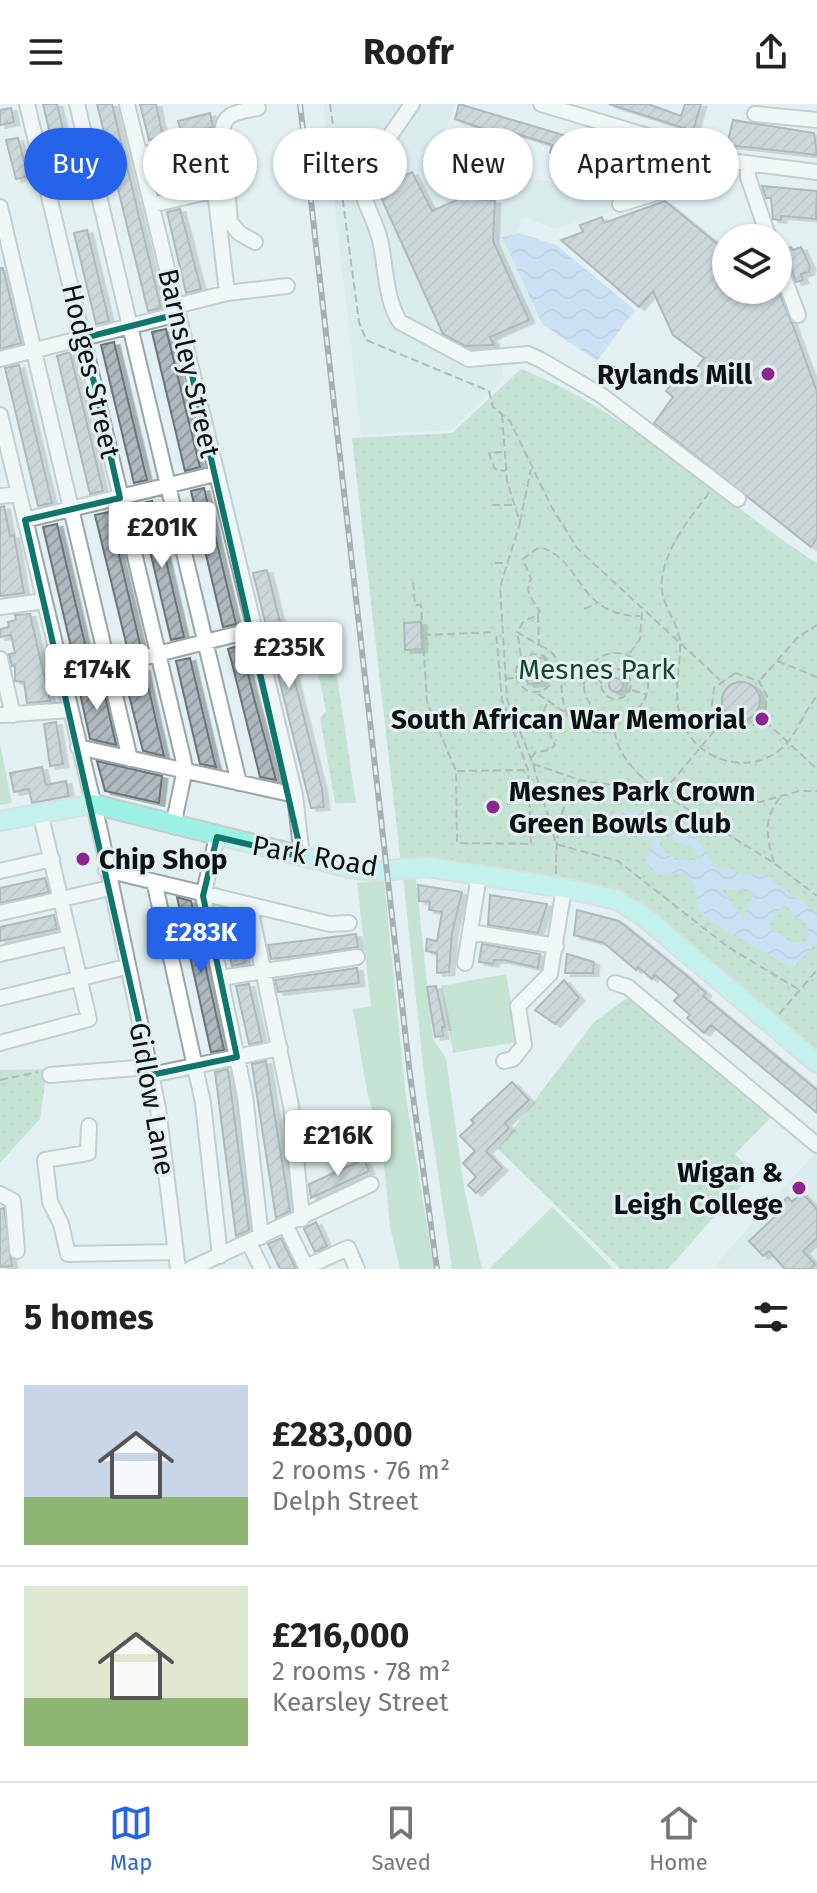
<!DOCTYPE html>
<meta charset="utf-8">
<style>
body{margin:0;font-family:"Fira Sans",sans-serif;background:#f2f2f2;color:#222;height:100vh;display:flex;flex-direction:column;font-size:30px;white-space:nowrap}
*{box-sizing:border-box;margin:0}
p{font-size:26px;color:#767676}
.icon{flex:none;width:44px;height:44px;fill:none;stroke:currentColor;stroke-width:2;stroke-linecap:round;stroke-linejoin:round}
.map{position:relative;height:1165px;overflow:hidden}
.panel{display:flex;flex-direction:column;background:#fff;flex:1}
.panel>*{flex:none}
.hud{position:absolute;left:24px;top:24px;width:770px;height:72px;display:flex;gap:16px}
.fabs{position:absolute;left:712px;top:120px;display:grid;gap:16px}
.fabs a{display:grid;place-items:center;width:80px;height:80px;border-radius:50%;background:#fff;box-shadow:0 2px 6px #0004;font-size:40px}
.price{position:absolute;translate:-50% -68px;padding:0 18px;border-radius:8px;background:#fff;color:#222;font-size:26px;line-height:52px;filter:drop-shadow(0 2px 4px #0008)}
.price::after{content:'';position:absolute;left:50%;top:48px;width:24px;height:18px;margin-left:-12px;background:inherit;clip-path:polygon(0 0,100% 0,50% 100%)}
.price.current{background:#2563eb;color:#fff}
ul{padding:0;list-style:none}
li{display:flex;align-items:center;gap:24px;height:200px;padding:0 24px}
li+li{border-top:2px solid #e0e0e0}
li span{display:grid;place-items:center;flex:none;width:224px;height:160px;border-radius:0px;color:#555}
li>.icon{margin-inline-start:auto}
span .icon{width:96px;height:96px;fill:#fffc;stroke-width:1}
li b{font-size:34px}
h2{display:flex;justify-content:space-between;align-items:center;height:96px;padding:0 24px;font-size:34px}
.tag{padding:0 28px;border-radius:36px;background:#fff;box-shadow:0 2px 6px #0004;font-size:28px;line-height:72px}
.tag.current{background:#2563eb;color:#fff}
header{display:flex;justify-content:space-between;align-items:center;height:104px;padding:0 24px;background:#fff;font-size:36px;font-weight:700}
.tabs{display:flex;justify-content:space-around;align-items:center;height:112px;border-top:2px solid #e0e0e0;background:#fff;font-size:22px;color:#767676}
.tabs a{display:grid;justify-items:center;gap:4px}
.tabs .current{color:#2563eb}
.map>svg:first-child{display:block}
.built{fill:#cee4e6}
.grass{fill:#a0d3b1}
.park{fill:url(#park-dots)}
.water{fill:url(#water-waves);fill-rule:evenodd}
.building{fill:url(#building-hatch);stroke:#6b7479;stroke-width:2;filter:url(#shadow)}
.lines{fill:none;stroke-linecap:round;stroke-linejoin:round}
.minor-casing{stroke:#9aa5a6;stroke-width:18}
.major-casing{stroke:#cacbcb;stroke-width:22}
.path{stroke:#71797a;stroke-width:2;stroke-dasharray:8 4;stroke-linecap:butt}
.minor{stroke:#fff;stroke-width:14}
.major{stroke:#9bf2e4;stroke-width:18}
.rail-casing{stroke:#5b6364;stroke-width:6}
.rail{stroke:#e3f0f1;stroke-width:3;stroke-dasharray:9;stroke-linecap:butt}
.marked{fill:none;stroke:#0f766e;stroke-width:6;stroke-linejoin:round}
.poi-dot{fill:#8d268c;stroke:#e3f0f1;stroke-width:3}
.labels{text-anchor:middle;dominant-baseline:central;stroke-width:6;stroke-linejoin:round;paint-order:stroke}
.street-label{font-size:28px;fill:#0d1112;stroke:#e3f0f1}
.poi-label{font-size:28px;font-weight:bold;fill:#0d1112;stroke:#e3f0f1;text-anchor:end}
.park-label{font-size:28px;fill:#15452b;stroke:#e3f0f1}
</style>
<header><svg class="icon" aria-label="menu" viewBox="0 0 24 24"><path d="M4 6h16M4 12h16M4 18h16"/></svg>Roofr<svg class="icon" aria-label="share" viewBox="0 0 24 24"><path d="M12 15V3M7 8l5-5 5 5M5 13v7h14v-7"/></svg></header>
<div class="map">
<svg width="817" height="1165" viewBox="0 0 817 1165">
<defs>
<pattern id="park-dots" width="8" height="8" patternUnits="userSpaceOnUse" patternTransform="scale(2)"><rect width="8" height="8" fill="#a0d3b1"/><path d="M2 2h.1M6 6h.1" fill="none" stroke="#89b497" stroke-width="1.8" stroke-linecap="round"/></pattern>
<pattern id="water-waves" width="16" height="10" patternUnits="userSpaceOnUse" patternTransform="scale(2)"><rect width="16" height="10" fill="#abcdf7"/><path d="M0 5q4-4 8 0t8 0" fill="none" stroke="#92afd3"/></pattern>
<pattern id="building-hatch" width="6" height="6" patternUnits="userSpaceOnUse" patternTransform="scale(2)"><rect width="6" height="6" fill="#aeb8bd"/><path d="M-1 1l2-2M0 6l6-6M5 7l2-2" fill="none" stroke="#949da1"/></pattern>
<filter id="shadow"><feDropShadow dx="5.5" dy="3" stdDeviation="0" flood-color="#0004"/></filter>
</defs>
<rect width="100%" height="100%" fill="#e3f0f1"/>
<path class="built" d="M323 0H455L446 26 506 66 521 74 617 85V106L554 125 524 113 517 128 502 132 538 214 501 233 503 276 452 326 361 331Z
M817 1047V1165H722L717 1159Z"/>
<path class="grass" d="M0 640 12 699 0 701Z
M403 773 416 775 433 935 446 954 464 1083 482 1165H452L426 989Z
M384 776 406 993 434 1165H400L390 1123 382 1041 367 988 353 905 371 902 357 779Z
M506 870 518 938 453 949 441 882Z
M552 1103 614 1165H489Z"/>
<path class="park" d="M521 265C630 308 719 396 817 459V948L652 810 401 760 352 334 452 329Z
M334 552 356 699H335L320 614 326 607 315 555Z
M631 891 772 1012 735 1050 753 1069 668 1165H621L498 1045 594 918Z
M47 965 40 1015 0 1059V966Z"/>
<path class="water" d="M519 129 556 141 635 206 597 257 542 220 502 133Z
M630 706 640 707 659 720 672 721 696 734 716 763 730 764 742 771 763 769 817 810V838L793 864 718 822 698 805 695 781 685 769 659 771 645 757 653 739 638 729 618 733 605 729 604 720 610 711ZM658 724 670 730 673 736 694 744 699 756H675L661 745ZM720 784 755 788 743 814ZM784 800 807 821 808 837 794 839 769 825 770 818Z"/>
<path class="building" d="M43 0H57L76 79 62 82Z
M97 0H112L161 204 148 207Z
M140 0H156L163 33 149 36Z
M459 0 677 65 674 73H650L622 62 621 66 570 50 568 58 560 55 561 51 550 48 552 41 502 25 495 29 455 15Z
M609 0H648L681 12 685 0H701L693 27Z
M11 4 14 18 0 21V6Z
M210 9 213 23 182 30 178 17Z
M733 16 814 29 817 51 727 41Z
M18 34 28 72 16 75 6 36Z
M169 60 176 85 162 88 156 64Z
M412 68 432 107 472 89 474 95 495 97 493 137 529 216 490 233 494 241 465 242 443 230 379 89 378 84Z
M762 82 817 87 816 115 781 112V116L773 115 771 94H766Z
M665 97 726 147V186H778L792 219 817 288V434L811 443 654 319 673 293 666 287 675 275 684 282 704 254 673 231 653 187 639 203 561 136 583 128 580 121 602 113 604 119Z
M180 105 201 185 186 189 167 108Z
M87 126 109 217 96 220 74 129Z
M791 143 793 146 801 143 810 162 809 168 801 170 803 176 796 178 787 154 778 148Z
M0 164H3L21 239 0 245Z
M166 225 200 363 185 367 152 228Z
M114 238 147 376 134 379 101 241Z
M70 248 103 387 90 390 57 252Z
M19 261 52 399 38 402 5 264Z
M204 384 236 520 223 523 191 387Z
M152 397 184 533 171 536 139 400Z
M4 402 10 432 14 431 24 489 0 492V403Z
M109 408 141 544 128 547 95 411Z
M57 420 89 557 75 560 43 423Z
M267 466 322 685 324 703 311 704 253 469Z
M30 510 50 597 27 599 24 578 15 577V561L12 562 9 550 15 549 11 531 0 533V525L9 523 8 518 16 516 15 511Z
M421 518 422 545 405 546 404 519Z
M241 541 254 594 276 676 260 673 232 559 228 545Z
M190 554 214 656 216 663 200 660 176 557Z
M539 554 545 555 549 564 540 579 528 580 524 570 533 555Z
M144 564 164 652 143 647 124 571Z
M609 581a7 7 0 1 1 14 0a7 7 0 1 1-14 0Z
M99 575 102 578 116 641 90 635 78 580Z
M722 597a19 19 0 1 1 38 0a19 19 0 1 1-38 0Z
M56 618 63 660 50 662 44 620Z
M97 657 162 672 159 699 105 687Z
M42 663 46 681 66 677 69 692 32 699 29 685 14 688 10 669Z
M45 774 49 788 0 799V784Z
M418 781 462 788 452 829 449 868 437 869V849L426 847 427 835 437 837 442 808 429 806 430 798 419 797Z
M490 791 547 800 538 829 488 821Z
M177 793 191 797 224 946 211 948Z
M219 804 234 807 245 859 232 862Z
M577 806 619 817 687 872 706 889 703 892 817 986V1009L711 921 704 929 687 914 690 911 674 897 679 891 655 871 652 875 638 863 636 866 604 839 574 831Z
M54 811 57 825 0 837V823Z
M356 830 358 843 320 849 271 855 268 841Z
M482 840 540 850 538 864 504 856H494L493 860 479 858Z
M567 850 594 858 593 869H565Z
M357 864 359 879 278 888 275 876Z
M564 876 579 894 555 920 535 906Z
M249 880 262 938 249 940 236 882Z
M436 882 445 923H442L443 932 435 933 427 883Z
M266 957 290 1107 276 1114 252 960Z
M228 965 249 1126 236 1132 215 968Z
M512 978 529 996 505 1019 509 1024 486 1047 502 1064 476 1089 468 1081 476 1073 463 1059 475 1047 460 1032 474 1019 471 1016Z
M364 1055 369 1067 311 1094 309 1080Z
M802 1089 817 1105V1134L803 1147 815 1160 810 1165H785L769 1147 763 1152 749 1137 781 1107 777 1103 788 1093 792 1098Z
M4 1104 12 1162 0 1163V1105Z
M316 1118 327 1142 315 1148 304 1125Z
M281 1134 296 1165H280L268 1140Z"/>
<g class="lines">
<defs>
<path id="minor" d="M27 0 183 654 185 665 173 722
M77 0 239 679
M127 0 295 691 302 753
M412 0 361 74C361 97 375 114 380 136 386 162 385 195 400 218L469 255 528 250 541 256 601 291 738 395
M541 0 731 57 817 68
M755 10 817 16
M223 32C220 8 239 8 258 4
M140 51 223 32 230 118 239 129 255 138
M748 60V73L769 134
M620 100 679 82 731 57
M152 101 215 86 227 189
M0 103 130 655
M778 158 798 211
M176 202 227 189 287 182
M0 255 178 210
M0 311 100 727 158 1004 178 1165
M0 392 19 390
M25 416 215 370
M0 503 44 497
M0 555 13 611
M62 574 253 526
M0 611 69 606
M78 643 295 691
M217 733 203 792 245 992 261 1133
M106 766 330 820 349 819
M0 767 52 755
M155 781 203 999 220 1152
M250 803 291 1002 302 1115
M0 809 110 784
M470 828 556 842
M0 850 69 834
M465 859 479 771
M220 874 357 853
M615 879 628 883 817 1041
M0 894 126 863
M0 939 89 915 40 708
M504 957 513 955 524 941 518 902 550 870 564 784
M50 971 149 963
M151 971 280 944
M89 1022 88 1049 45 1056 50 1098 61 1120 68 1150 174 1148
M0 1090 13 1097 17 1147
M286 1122 307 1165
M249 1139 262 1165
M306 1163 348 1144 357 1165
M190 1165 371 1080"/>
<path id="major" d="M0 717 93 700 350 764 380 767 426 763 564 784 617 796 644 813 817 959"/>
</defs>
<use href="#minor" class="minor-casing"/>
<use href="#major" class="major-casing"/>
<path class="path" d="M330 0 359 218 366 236 489 287 493 303 510 317 551 402 577 444 720 576
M502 311 507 377 520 419 500 483 507 595 533 660 556 740 618 757 728 843 798 885
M502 348 489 349 495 365 505 367
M709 389C690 414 667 441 662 474 658 499 678 515 680 538 681 562 673 586 680 611 692 658 754 676 787 639 799 625 805 606 817 592
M492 401H514
M520 418 531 365
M495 459H506
M413 478 415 501H421L427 598 456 667 457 739 531 740 528 666 502 596 496 528
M584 505 596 500
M538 511 539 541 517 528 524 517 538 511 539 506C532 494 524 489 531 475L523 455 539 443C583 454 576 512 640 512
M423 531 495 528
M518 532 521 553
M540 542C585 555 530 633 614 628
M584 581a32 32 0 1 1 64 0a32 32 0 1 1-64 0Z
M630 549 640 535 642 507
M516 569a19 19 0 1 1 38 0a19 19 0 1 1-38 0Z
M777 557 817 573
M601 580a15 15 0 1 1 30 0a15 15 0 1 1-30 0Z
M735 569 759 577 767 592 765 616 745 625 721 619 712 602 714 584Z
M587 573 600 577
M506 575 524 572
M761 575 798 533 817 521
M632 586 645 590
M538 590 566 609
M615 615C611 647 634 665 655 686
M765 617 817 665
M531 654 536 648 550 646 555 641 550 631 556 618 543 609 548 597
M533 660 580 676 713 696 760 698 799 687H817
M457 667 527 666
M663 688 721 619
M663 690 774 759 817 792
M774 758C766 734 763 712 781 693
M556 770C556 737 557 704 579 677
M779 910 817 866
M0 976 38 968"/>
<use href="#minor" class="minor"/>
<use href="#major" class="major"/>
<defs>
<path id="rail" d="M300 0 410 971 437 1165"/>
</defs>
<use href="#rail" class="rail-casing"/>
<use href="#rail" class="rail"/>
</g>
<path d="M0 0H817V1165H0ZM178 210 302 753 217 733 203 792 237 953 151 971 25 416 120 394 84 234Z" fill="#e3f0f1" fill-opacity=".55" fill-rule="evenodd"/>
<path class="marked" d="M178 210 302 753 217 733 203 792 237 953 151 971 25 416 120 394 84 234Z"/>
<g class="poi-dot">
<circle cx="768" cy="270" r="8"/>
<circle cx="762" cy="615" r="8"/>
<circle cx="493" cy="703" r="8"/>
<circle cx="83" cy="755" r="8"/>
<circle cx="799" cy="1084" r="8"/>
</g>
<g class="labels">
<g class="street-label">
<text transform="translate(189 259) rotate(77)">Barnsley Street</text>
<text transform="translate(91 267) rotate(77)">Hodges Street</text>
<text transform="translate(315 752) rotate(10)">Park Road</text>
<text transform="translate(152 995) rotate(80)">Gidlow Lane</text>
</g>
<g class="poi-label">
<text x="752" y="270">Rylands Mill</text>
<text x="746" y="615">South African War Memorial</text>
<text x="509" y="687" text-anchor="start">Mesnes Park Crown<tspan x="509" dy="32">Green Bowls Club</tspan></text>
<text x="99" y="755" text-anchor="start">Chip Shop</text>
<text x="783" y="1068">Wigan &amp;<tspan x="783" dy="32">Leigh College</tspan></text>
</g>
<g class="park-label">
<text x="597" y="565">Mesnes Park</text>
</g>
</g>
</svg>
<div class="fabs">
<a><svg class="icon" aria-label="layers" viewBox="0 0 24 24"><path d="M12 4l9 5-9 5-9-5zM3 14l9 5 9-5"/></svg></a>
</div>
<b class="price" style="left:162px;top:466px">£201K</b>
<b class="price" style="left:289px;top:586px">£235K</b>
<b class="price" style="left:97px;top:608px">£174K</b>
<b class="price current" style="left:201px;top:871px">£283K</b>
<b class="price" style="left:338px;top:1074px">£216K</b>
<div class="hud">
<a class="tag current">Buy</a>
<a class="tag">Rent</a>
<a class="tag">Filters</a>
<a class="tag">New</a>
<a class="tag">Apartment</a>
</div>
</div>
<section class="panel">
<h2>5 homes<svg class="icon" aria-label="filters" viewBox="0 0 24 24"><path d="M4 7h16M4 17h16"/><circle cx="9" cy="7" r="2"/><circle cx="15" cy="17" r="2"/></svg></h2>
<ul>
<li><span style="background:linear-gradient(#c9d6e8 70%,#8fb573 0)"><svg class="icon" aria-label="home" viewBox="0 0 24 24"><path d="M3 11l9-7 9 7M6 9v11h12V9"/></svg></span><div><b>£283,000</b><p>2 rooms · 76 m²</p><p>Delph Street</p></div></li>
<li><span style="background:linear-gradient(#dfe7d0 70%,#8fb573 0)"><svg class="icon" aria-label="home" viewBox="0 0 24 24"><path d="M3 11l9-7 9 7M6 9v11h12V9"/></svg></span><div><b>£216,000</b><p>2 rooms · 78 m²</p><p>Kearsley Street</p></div></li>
</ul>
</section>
<nav class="tabs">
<a class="current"><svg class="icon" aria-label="map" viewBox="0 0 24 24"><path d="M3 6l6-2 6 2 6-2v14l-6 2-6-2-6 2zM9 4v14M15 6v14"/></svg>Map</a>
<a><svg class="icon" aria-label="saved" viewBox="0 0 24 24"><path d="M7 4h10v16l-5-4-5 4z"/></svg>Saved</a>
<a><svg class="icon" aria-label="home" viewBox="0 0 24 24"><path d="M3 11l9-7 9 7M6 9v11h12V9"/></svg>Home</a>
</nav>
